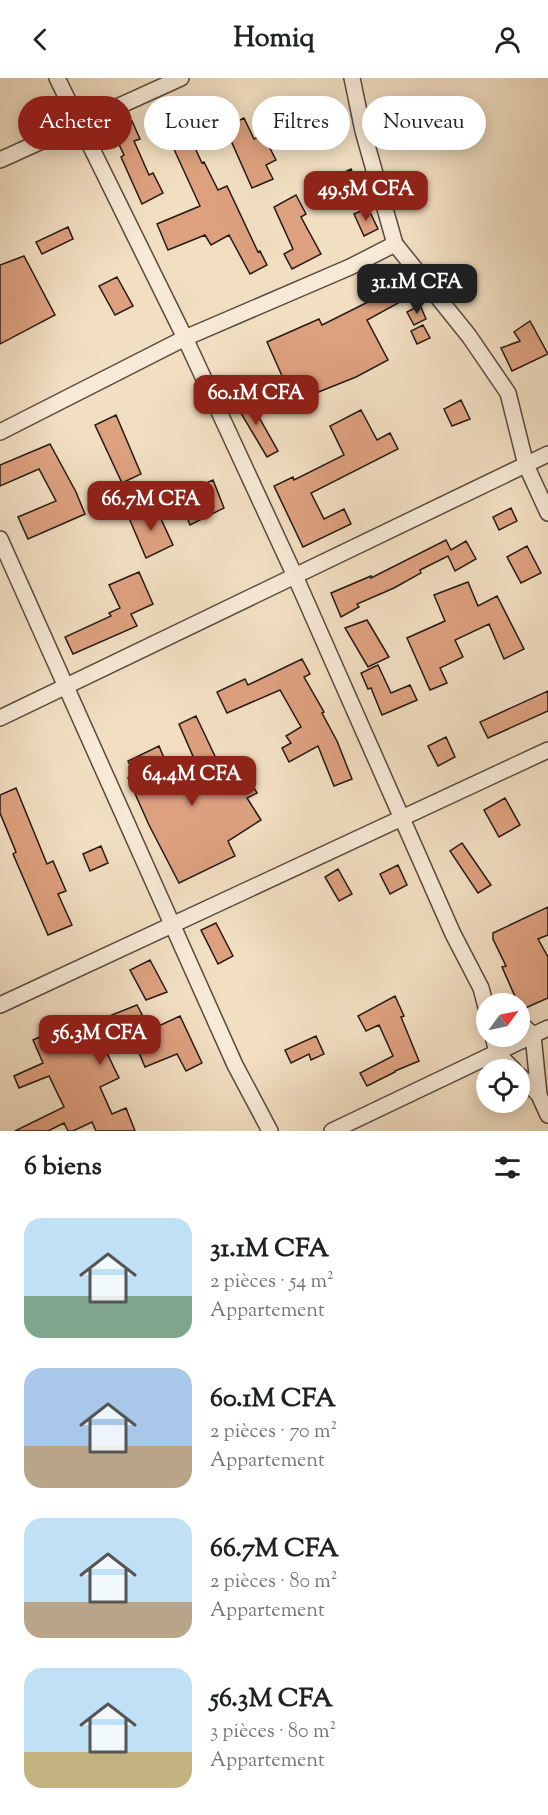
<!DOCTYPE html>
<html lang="fr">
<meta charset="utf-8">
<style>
body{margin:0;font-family:"Sorts Mill Goudy",serif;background:#f2f2f2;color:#202124;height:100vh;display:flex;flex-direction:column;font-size:22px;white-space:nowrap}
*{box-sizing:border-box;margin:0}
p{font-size:20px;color:#757577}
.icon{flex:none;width:33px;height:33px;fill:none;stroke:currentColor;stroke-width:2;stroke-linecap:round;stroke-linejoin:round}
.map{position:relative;height:1053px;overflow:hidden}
.panel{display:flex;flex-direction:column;background:#fff;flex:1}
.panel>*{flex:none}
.banner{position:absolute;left:18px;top:18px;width:513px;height:54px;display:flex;gap:12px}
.needle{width:39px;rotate:57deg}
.tools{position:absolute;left:476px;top:915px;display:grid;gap:12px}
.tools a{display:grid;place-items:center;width:54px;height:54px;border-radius:50%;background:#fff;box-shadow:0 3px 15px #0003;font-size:30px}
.price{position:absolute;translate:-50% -51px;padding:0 14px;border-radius:12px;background:#8f2418;color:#fff;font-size:20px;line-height:39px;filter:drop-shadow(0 2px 3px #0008)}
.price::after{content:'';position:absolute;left:50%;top:36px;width:18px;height:14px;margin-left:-9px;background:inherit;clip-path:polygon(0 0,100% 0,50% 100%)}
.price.on{background:#222;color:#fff}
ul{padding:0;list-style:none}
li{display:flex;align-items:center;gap:18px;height:150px;padding:0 24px}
li span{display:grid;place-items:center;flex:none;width:168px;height:120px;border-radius:18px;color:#555}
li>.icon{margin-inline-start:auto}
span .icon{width:72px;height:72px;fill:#fffc;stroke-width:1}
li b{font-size:26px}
h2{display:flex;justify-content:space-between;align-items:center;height:72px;padding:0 24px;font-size:26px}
.pill{padding:0 21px;border-radius:27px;background:#fff;box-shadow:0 3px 15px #0003;font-size:21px;line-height:54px}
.pill.on{background:#8f2418;color:#fff}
header{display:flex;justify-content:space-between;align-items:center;height:78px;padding:0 24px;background:#fff;font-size:27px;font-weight:700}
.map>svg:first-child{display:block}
.building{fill:#dea180;stroke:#251913;stroke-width:1.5}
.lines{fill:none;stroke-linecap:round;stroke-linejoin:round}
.street-casing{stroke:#584a3f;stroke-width:18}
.street{stroke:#f7ead7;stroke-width:15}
</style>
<header><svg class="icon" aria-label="back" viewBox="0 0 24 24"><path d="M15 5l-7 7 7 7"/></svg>Homiq<svg class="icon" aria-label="person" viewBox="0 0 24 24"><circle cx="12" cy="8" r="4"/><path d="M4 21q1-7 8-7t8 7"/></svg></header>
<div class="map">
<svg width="548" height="1053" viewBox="0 0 548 1053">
<rect width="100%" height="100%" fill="#f2dfc2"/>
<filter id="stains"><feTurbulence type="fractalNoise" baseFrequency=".00333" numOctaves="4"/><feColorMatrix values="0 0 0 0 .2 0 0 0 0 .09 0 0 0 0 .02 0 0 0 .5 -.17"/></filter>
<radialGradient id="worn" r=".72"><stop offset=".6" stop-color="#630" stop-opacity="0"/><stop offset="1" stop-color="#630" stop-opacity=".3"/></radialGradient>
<path class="building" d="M177 23 186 45 184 46 202 85 204 84 218 112 227 108 258 174 260 173 267 187 250 196 229 157 211 167 205 157 168 172 157 146 200 128 156 32Z
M244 40 254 61 263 57 276 82 266 87 273 101 252 110 225 49Z
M132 43 140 61 134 63 149 97 153 95 163 115 142 126 121 79 124 77 112 52Z
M351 91 361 113 349 119 338 97Z
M296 117 306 136 301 139 321 176 292 191 284 176 293 171 274 129Z
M368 130 378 151 364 158 354 136Z
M68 149 73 161 42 176 36 164Z
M24 178 55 237 0 266V187Z
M117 199 133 228 115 237 99 208Z
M402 200 411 218 367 242 388 282 356 299 316 315 309 300 287 309 267 264 319 241 322 247 386 215 384 209Z
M420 227 426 241 414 247 407 234Z
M530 243 548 276 512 293 501 270 520 263 514 254Z
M423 247 430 260 417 266 411 253Z
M247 318 278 373 267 379 235 325Z
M461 322 470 341 452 348 444 331Z
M361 332 377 362 390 355 398 371 311 415 324 441 344 431 351 446 303 469 274 408 293 399 294 402 344 377 330 348Z
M116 337 141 396 122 405 95 347Z
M50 366 76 414 85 436 28 461 18 439 56 423 39 391 0 408V387Z
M213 402 224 430 190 447 178 417Z
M155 428 173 467 146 480 129 440Z
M511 430 517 443 499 452 493 439Z
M446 462 451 472 466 463 476 481 455 493 448 478 420 492 421 495 394 510 357 526 359 529 341 539 331 515 371 498V500Z
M527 468 541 495 521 505 507 479Z
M139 494 153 526 131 536 137 548 73 576 65 559 111 538 109 535 120 530 109 507Z
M468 504 478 528 497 518 524 571 504 581 489 546 455 562 463 579 440 590 447 605 430 612 407 560 445 543 434 517Z
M367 542 389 579 368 589 345 550Z
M302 581 310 596 304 599 324 634 322 635 337 663 352 701 334 708 318 668 289 684 282 670 291 665 286 658 301 649 280 612 227 635 217 614 245 601 248 607Z
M378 587 391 615 410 607 417 622 382 637 371 610 368 611 361 595Z
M548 613V633L488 660 480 644Z
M196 638 230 710 248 699 257 715 247 720 261 742 228 763 235 778 179 805 149 747 128 700 135 697 128 683 159 668 177 711 202 699 179 646Z
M446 659 455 679 438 688 428 668Z
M16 710 47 786 53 783 66 813 58 816 72 847 48 857 13 776 16 774 0 735V717Z
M505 720 520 747 499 759 484 732Z
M462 765 491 807 478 815 450 773Z
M101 768 108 785 90 793 83 776Z
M398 787 407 807 390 816 380 796Z
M338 791 352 816 339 823 325 799Z
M548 829V857L538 861 548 879V920L521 932 502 889 506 888 493 861V855Z
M216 845 233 878 218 886 201 852Z
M150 882 167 914 146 922 130 892Z
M395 918 404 938 401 939 419 983 395 993V994L367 1008 360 995 393 978 379 947 366 953 358 938Z
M137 927 150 952 180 938 202 985 186 993 177 976 145 989 134 963 107 975 119 1000 100 1009 112 1036 126 1030 135 1053H96L92 1044 73 1053H68L64 1045 48 1053H15L64 1029 49 998 19 1010 14 998 43 985 33 962 74 944 77 951Z
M316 958 324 976 311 982 309 976 291 985 285 972Z"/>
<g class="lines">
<defs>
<path id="street" d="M57 0 185 260 295 498 453 856 481 910 486 929
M352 0 363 53 395 166 469 258 508 315 526 387 548 435
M0 82 181 0
M0 354 185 260 350 189 395 166
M0 461 235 987 270 1053
M0 640 548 376
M0 927 548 672
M519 944 533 957 539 1017
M493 958 497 975 514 992
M519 997 539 1017 548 1037
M332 1053 548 950"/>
</defs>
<use href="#street" class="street-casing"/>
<use href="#street" class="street"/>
</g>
<rect width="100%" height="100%" filter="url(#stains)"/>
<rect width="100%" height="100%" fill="url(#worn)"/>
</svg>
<div class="tools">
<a><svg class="needle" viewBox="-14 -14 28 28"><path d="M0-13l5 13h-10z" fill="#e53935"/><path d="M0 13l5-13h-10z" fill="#757577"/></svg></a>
<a><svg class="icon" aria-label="locate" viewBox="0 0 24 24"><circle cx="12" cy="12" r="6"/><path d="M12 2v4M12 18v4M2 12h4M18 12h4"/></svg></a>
</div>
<b class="price" style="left:366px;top:144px">49.5M CFA</b>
<b class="price on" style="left:417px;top:237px">31.1M CFA</b>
<b class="price" style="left:256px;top:348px">60.1M CFA</b>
<b class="price" style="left:151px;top:454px">66.7M CFA</b>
<b class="price" style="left:192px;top:729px">64.4M CFA</b>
<b class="price" style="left:100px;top:988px">56.3M CFA</b>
<div class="banner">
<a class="pill on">Acheter</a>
<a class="pill">Louer</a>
<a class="pill">Filtres</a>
<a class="pill">Nouveau</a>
</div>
</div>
<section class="panel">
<h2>6 biens<svg class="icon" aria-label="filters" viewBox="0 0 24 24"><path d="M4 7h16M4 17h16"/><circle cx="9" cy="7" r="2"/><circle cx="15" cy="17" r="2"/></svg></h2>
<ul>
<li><span style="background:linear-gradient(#bfe0f5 65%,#7fa58c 0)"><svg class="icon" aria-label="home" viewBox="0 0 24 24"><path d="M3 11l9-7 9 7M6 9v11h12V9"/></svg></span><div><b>31.1M CFA</b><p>2 pièces · 54 m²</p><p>Appartement</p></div></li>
<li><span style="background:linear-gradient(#a9c7e8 65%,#b9a48a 0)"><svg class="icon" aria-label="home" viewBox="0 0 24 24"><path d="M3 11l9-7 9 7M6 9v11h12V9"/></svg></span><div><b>60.1M CFA</b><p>2 pièces · 70 m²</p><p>Appartement</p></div></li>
<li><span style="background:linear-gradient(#bfe0f5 70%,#b9a48a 0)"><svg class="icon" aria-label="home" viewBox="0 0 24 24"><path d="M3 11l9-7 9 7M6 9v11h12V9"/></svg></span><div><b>66.7M CFA</b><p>2 pièces · 80 m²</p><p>Appartement</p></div></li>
<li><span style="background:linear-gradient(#bfe0f5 70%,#c2b280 0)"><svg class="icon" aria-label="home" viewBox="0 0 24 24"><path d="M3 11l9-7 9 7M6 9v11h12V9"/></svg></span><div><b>56.3M CFA</b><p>3 pièces · 80 m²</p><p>Appartement</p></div></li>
</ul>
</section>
